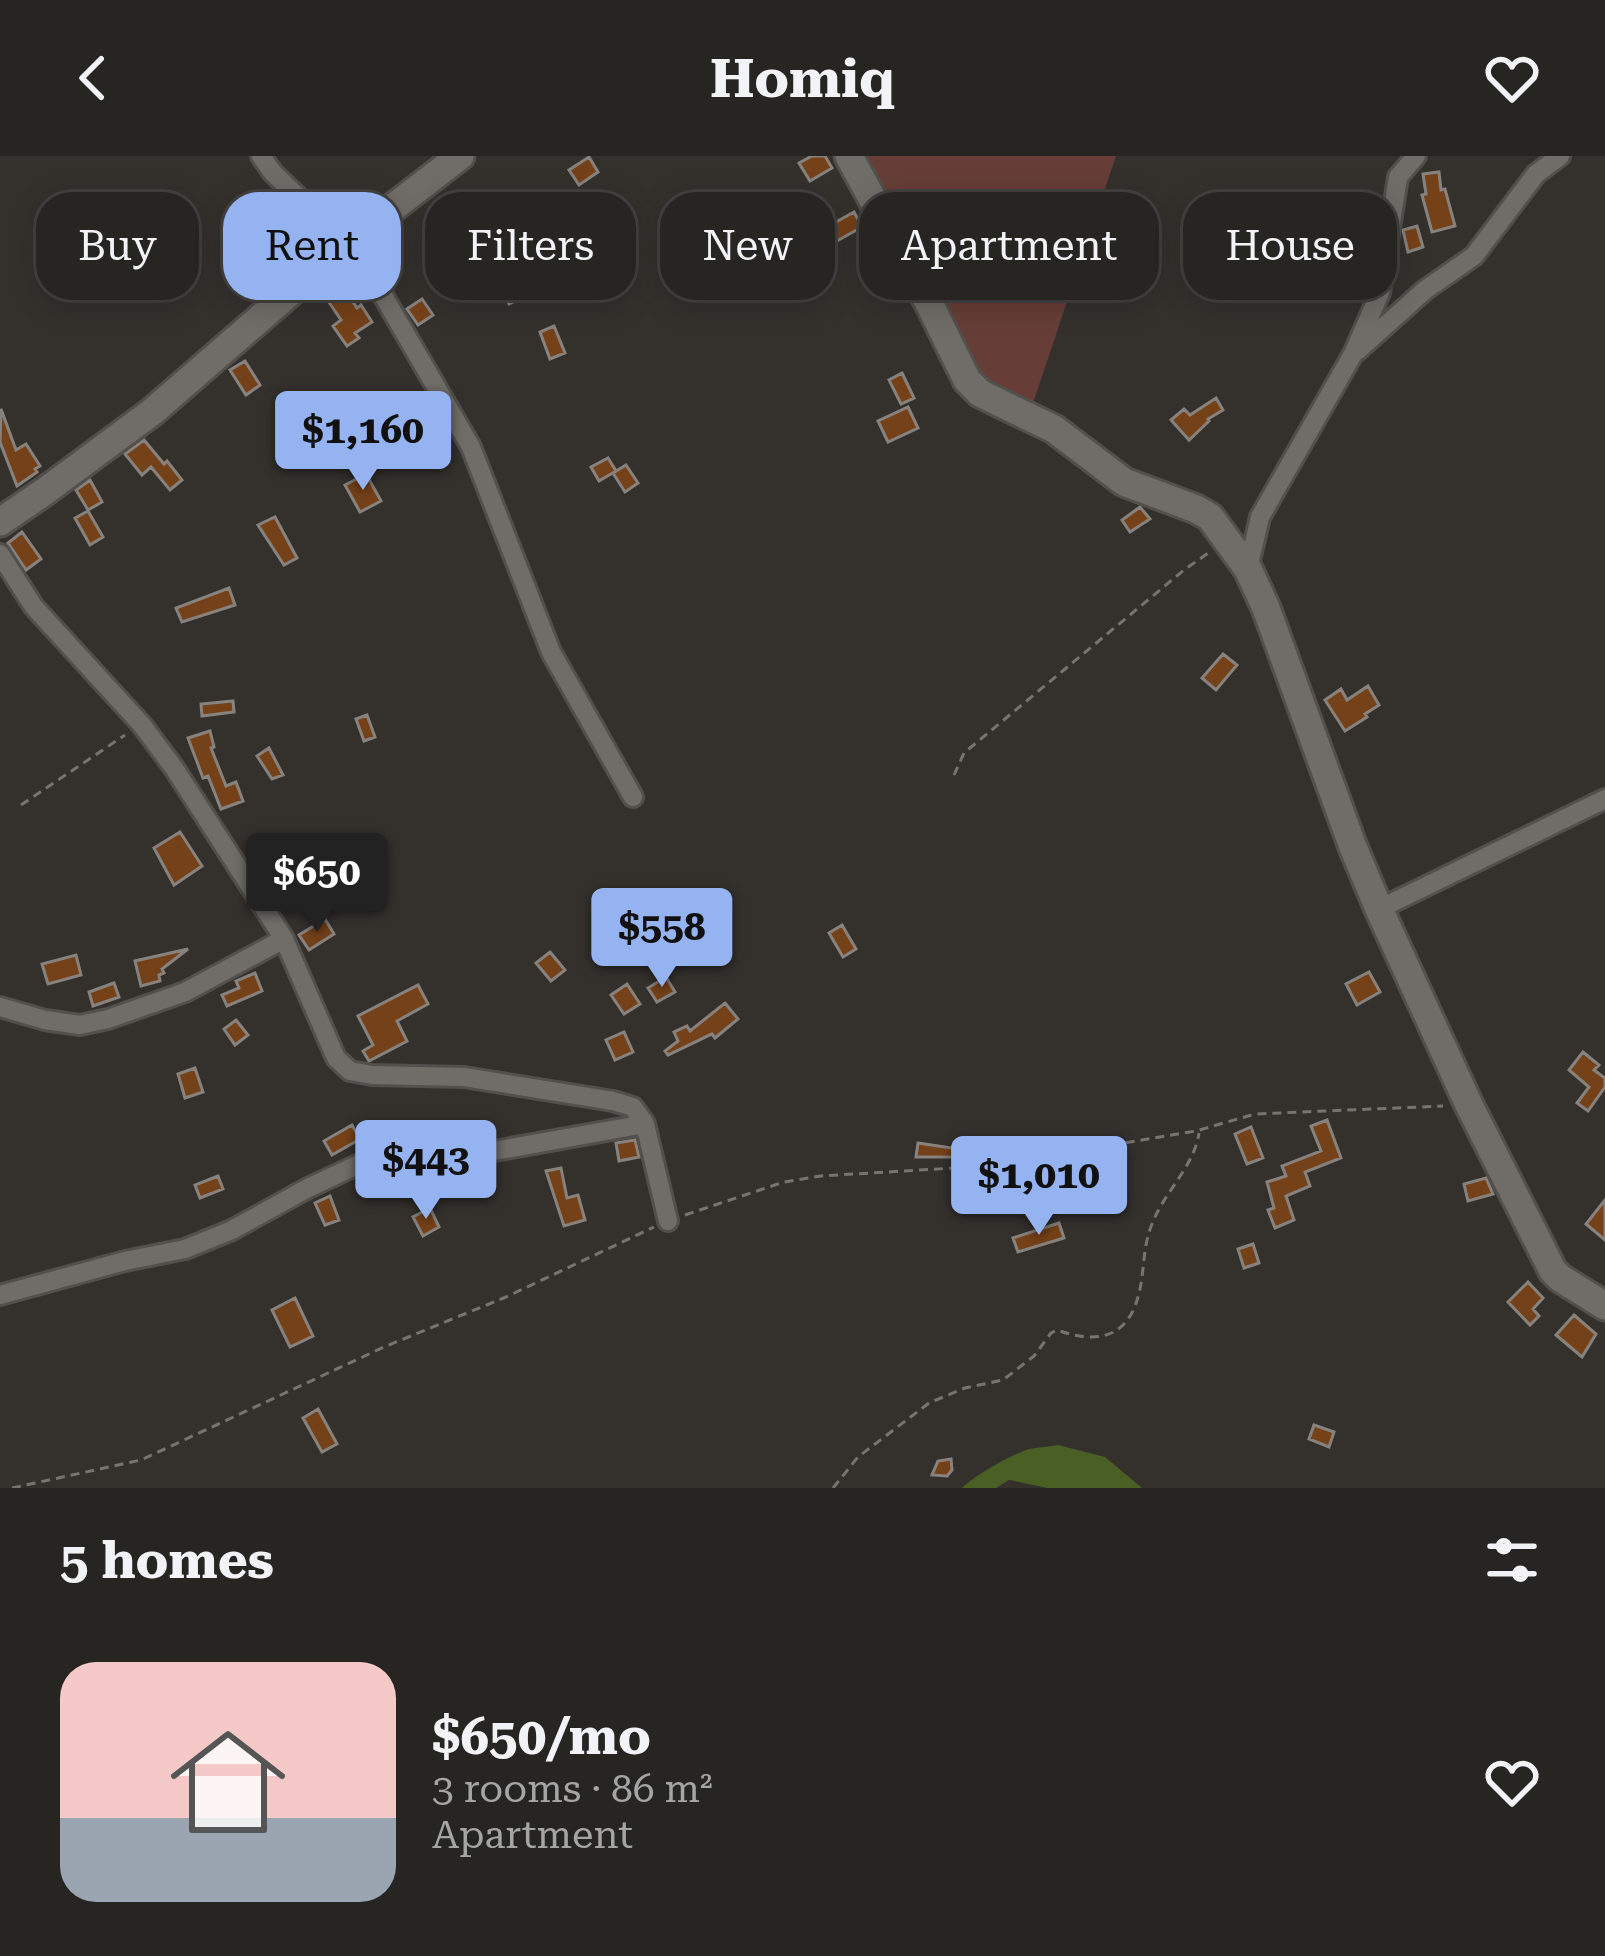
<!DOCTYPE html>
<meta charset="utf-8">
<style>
body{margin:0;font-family:"Roboto Serif",serif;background:#2f2d2a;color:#f1f3f6;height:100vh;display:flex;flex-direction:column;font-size:45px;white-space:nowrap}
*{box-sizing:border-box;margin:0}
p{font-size:39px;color:#a4a5a5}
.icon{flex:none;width:66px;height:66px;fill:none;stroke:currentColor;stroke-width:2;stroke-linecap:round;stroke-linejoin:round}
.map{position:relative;height:1332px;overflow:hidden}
.panel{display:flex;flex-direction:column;background:#272522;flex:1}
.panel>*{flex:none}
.hud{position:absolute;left:36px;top:36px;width:1533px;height:108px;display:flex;gap:24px}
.price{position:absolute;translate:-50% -102px;padding:0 27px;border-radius:12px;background:#95b2f1;color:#111;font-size:39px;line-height:78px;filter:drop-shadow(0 3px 6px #0008)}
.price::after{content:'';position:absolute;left:50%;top:72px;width:36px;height:27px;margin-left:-18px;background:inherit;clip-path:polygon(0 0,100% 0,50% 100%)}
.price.current{background:#222;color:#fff}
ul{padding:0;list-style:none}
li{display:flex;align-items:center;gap:36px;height:300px;padding:0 60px}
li+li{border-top:3px solid #434240}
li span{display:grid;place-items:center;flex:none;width:336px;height:240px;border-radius:36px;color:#555}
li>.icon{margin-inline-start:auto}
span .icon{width:144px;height:144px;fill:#fffc;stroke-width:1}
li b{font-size:51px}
h2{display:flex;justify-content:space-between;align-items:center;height:144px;padding:0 60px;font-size:51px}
.chip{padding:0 42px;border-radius:36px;background:#272522;box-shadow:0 6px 30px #0003,0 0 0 3px #434240;font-size:42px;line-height:108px}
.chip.current{background:#95b2f1;color:#111}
header{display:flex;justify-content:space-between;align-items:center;height:156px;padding:0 60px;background:#272522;font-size:54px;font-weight:700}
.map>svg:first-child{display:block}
.green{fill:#663e37}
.water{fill:#495f24}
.building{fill:#754118;stroke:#87827e;stroke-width:3}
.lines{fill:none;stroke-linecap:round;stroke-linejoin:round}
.minor-casing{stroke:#52504c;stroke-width:24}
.secondary-casing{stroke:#52504c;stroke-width:33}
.path{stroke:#767470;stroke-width:3;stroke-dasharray:9 6;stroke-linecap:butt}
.minor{stroke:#706d68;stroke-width:18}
.secondary{stroke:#706d68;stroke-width:27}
</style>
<header><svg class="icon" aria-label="back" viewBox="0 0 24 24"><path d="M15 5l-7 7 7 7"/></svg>Homiq<svg class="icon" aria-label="heart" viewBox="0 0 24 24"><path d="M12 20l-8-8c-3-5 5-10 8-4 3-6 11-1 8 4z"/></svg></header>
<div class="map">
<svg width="1605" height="1332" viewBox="0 0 1605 1332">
<rect width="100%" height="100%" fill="#34312d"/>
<path class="green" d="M849 0H1116L1029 259 980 237Z"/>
<path class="water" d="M1058 1289 1105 1301 1142 1332H1048L1009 1324 996 1332H962C976 1319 1007 1301 1026 1294 1035 1291 1048 1291 1058 1289Z"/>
<path class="building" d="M812 0H825L832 12 810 25 799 7Z
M589 1 598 16 579 29 569 14Z
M1439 16 1441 34 1445 33 1455 70 1432 76 1422 39 1426 38 1423 18Z
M1312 42 1320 88 1297 93 1288 47Z
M854 56 862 71 835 86 827 71Z
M1417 70 1423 91 1408 96 1403 74Z
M887 110 896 127 877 138 868 120Z
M524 126 530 137 509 148 503 137Z
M341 127 357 152 361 149 372 166 355 177 359 182 347 190 333 170 341 164 324 139Z
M422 143 433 159 418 169 407 153Z
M554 170 565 197 550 203 540 176Z
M245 205 260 229 246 239 230 214Z
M902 217 914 242 901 248 889 224Z
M1216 242 1223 254 1208 263 1209 265 1189 284 1171 264 1184 253 1190 259Z
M908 251 918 272 888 286 878 265Z
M1 253 16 294 26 288 40 310 35 313 37 316 17 330 0 286Z
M144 284 164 308 167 305 182 324 170 334 151 311 142 319 125 298Z
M608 302 616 315 599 325 591 311Z
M626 309 638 327 625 336 613 317Z
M366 318 381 345 360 356 345 329Z
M90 324 102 346 88 354 76 334Z
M1140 351 1150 363 1130 376 1122 364Z
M88 355 103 381 90 389 75 362Z
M275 361 297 402 284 409 258 369Z
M22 376 41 403 26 414 8 387Z
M229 432 235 449 182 466 176 452Z
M1223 498 1237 509 1216 534 1202 522Z
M1368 530 1379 549 1365 558 1367 561 1345 575 1325 544 1341 533 1347 544Z
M233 545 234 556 202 560 201 548Z
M367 559 375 581 364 585 356 563Z
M210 575 214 591 211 592 226 630 236 626 243 645 221 653 208 620 203 622 188 582Z
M269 592 283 619 272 623 257 600Z
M180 676 202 710 174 729 154 692Z
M659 757 674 775 652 795 636 777Z
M325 763 334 778 309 794 299 779Z
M842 769 856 793 843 801 829 777Z
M188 793 162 813 164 817 159 819 160 825 141 830 135 805Z
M550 796 565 814 551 825 536 807Z
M76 799 81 819 48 828 42 808Z
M1369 816 1380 836 1357 849 1346 828Z
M255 817 262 835 227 850 222 839 239 832 236 825Z
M666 821 675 836 657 846 648 832Z
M114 827 119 841 93 850 89 836Z
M627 828 640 848 624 858 611 839Z
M418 829 428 848 397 865 407 885 369 905 363 895 373 889 358 860Z
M725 847 738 863 715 882 712 878 668 899 665 895 678 885 674 876 687 870 690 875Z
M236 864 248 879 235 889 224 873Z
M624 876 633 896 615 904 606 884Z
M1583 896 1599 909 1594 914 1605 922V931L1588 955 1577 947 1589 931 1569 914Z
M195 912 203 936 185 942 178 918Z
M1327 964 1341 1002 1305 1016 1310 1030 1286 1040 1294 1064 1275 1072 1268 1054 1274 1052 1267 1026 1286 1020 1282 1010 1321 995 1311 970Z
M352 969 360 983 332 999 324 985Z
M1251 971 1263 1002 1247 1008 1235 978Z
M635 984 639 1001 619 1005 616 987Z
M918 987 972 995V1001H916Z
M412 1009 421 1033 410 1037 401 1013Z
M561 1012 567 1042 578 1039 585 1064 564 1070 546 1015Z
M218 1020 223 1033 200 1042 195 1029Z
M1486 1022 1493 1038 1468 1045 1464 1028Z
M330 1040 339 1064 325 1069 315 1047Z
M1605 1044V1084L1586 1068Z
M430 1052 439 1071 423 1080 413 1061Z
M1059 1067 1064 1082 1018 1096 1013 1082Z
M1253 1088 1259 1107 1244 1112 1238 1093Z
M1528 1126 1543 1142 1533 1153 1539 1160 1530 1169 1508 1146Z
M295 1142 313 1180 290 1191 272 1154Z
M1574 1159 1596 1178 1582 1201 1556 1179Z
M318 1253 337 1288 322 1296 303 1262Z
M1314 1269 1334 1276 1329 1291 1309 1283Z
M951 1303 952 1314 947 1320 932 1319 938 1305Z"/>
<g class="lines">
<defs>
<path id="minor" d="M261 0 273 17 347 87 381 136 471 291 551 496 633 641
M1357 195 1425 134 1474 100 1536 18 1560 0
M0 398 34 451 142 569 174 612 284 783 336 902 350 915 372 919 464 921 613 945 633 951 645 968 668 1065
M1248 413 1260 361 1353 198 1380 137 1398 21 1416 0
M1379 753 1605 643
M0 851 45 864 80 869 108 863 185 836 284 783
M0 1139 125 1105 185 1093 232 1074 308 1032 387 995H494L645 968"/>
<path id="secondary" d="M849 0 930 149 967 224 980 237 996 245 1054 273 1124 326 1196 353 1210 361 1248 413 1266 452 1353 691 1379 753 1469 949 1553 1115 1560 1122 1605 1150
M0 366 44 336 152 256 347 87 460 0"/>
</defs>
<use href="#minor" class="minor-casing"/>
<use href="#secondary" class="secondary-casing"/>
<path class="path" d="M954 619 964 597 1184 414 1211 395
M21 649 125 579
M685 1059 784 1026 821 1020 1069 1005 1118 988 1196 975 1255 958 1443 950
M12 1332 141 1304 384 1191 506 1141 654 1071
M833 1332 858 1301 929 1247 965 1232 1003 1224 1034 1200 1051 1177 1057 1174C1093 1187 1126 1185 1138 1141 1145 1117 1142 1092 1152 1068 1164 1036 1194 1011 1199 977"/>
<use href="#minor" class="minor"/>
<use href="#secondary" class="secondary"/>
</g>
</svg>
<b class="price" style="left:363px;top:337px">$1,160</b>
<b class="price current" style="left:317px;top:779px">$650</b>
<b class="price" style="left:662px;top:834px">$558</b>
<b class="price" style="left:426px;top:1066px">$443</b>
<b class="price" style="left:1039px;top:1082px">$1,010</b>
<div class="hud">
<a class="chip">Buy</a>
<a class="chip current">Rent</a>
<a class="chip">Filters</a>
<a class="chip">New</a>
<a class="chip">Apartment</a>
<a class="chip">House</a>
</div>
</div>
<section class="panel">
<h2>5 homes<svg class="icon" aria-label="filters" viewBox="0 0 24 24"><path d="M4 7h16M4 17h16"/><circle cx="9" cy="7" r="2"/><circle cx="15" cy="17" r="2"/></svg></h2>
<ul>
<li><span style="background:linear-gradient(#f6c9c9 65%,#9aa5b1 0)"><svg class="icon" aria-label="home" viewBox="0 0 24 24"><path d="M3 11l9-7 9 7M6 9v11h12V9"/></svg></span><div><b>$650/mo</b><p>3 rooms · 86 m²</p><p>Apartment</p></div><svg class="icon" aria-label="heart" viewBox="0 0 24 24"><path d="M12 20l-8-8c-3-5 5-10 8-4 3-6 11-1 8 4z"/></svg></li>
</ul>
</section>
